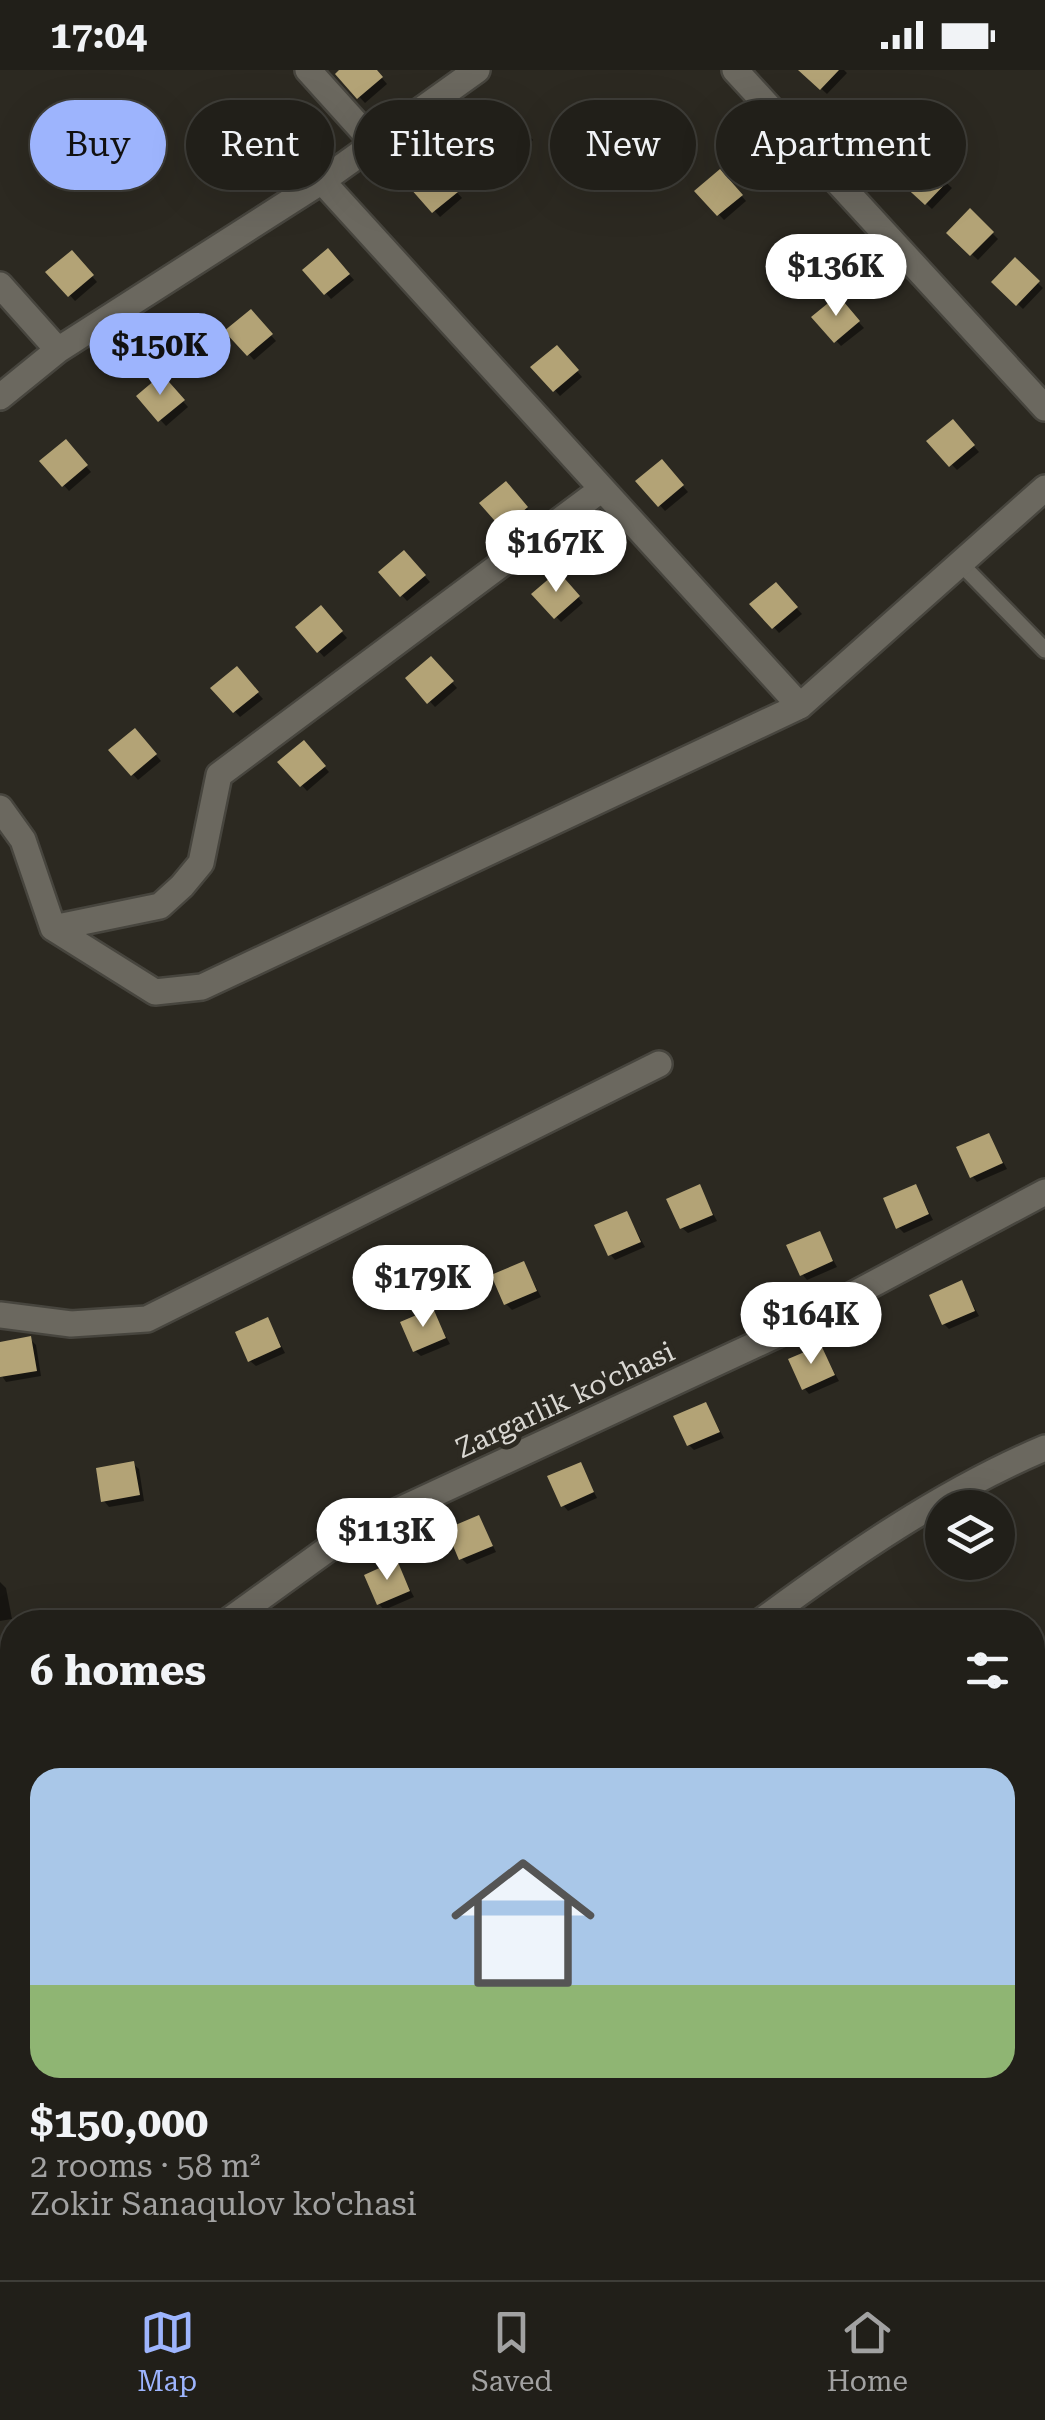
<!DOCTYPE html>
<meta charset="utf-8">
<style>
body{margin:0;font-family:"Roboto Serif",serif;background:#292722;color:#f1f3f6;height:100vh;display:flex;flex-direction:column;font-size:38px;white-space:nowrap}
*{box-sizing:border-box;margin:0}
p{font-size:32px;color:#a2a2a2}
.icon{flex:none;width:55px;height:55px;fill:none;stroke:currentColor;stroke-width:2;stroke-linecap:round;stroke-linejoin:round}
.map{position:relative;flex:1;overflow:hidden}
.details{position:absolute;left:0px;top:1540px;width:1045px;height:670px;display:flex;flex-direction:column;background:#211f19;border-radius:40px 40px 0 0;box-shadow:0 10px 40px #0002,0 0 0 2px #3e3d38}
.details>*{flex:none}
.guide{position:absolute;left:30px;top:30px;width:985px;height:90px;display:flex;gap:20px}
.fabs{position:absolute;left:925px;top:1420px;display:grid;gap:20px}
.fabs a{display:grid;place-items:center;width:90px;height:90px;border-radius:50%;background:#211f19;box-shadow:0 10px 40px #0002,0 0 0 2px #3e3d38;font-size:50px}
.price{position:absolute;translate:-50% -85px;padding:0 22px;border-radius:35px;background:#fff;color:#222;font-size:32px;line-height:65px;filter:drop-shadow(0 2px 5px #0008)}
.price::after{content:'';position:absolute;left:50%;top:60px;width:30px;height:22px;margin-left:-15px;background:inherit;clip-path:polygon(0 0,100% 0,50% 100%)}
.price.current{background:#9db4fd;color:#111}
ul{padding:0;list-style:none}
li{display:grid;align-content:center;gap:20px;height:530px;padding:0 30px}
li span{display:grid;place-items:center;height:310px;border-radius:30px;color:#555}
li>.icon{margin-inline-start:auto}
span .icon{width:180px;height:180px;fill:#fffc;stroke-width:1}
li b{font-size:42px}
h2{display:flex;justify-content:space-between;align-items:center;height:120px;padding:0 30px;font-size:42px}
.tag{padding:0 35px;border-radius:45px;background:#211f19;box-shadow:0 10px 40px #0002,0 0 0 2px #3e3d38;font-size:35px;line-height:90px}
.tag.current{background:#9db4fd;color:#111}
.status{display:flex;justify-content:space-between;align-items:center;height:70px;padding:0 50px;background:#211f19;direction:ltr}
.status svg{height:28px;fill:currentColor}
.dock{display:flex;justify-content:space-around;align-items:center;height:140px;border-top:2px solid #3e3d38;background:#211f19;font-size:28px;color:#a2a2a2}
.dock a{display:grid;justify-items:center;gap:5px}
.dock .current{color:#9db4fd}
.map>svg:first-child{display:block}
.shadow{fill:#0007}
.building{fill:#b3a376}
.lines{fill:none;stroke-linecap:round;stroke-linejoin:round}
.lane-casing{stroke:#47453e;stroke-width:20}
.street-casing{stroke:#47453e;stroke-width:30}
.primary-casing{stroke:#47453e;stroke-width:30}
.lane{stroke:#6b685f;stroke-width:15}
.street{stroke:#6b685f;stroke-width:25}
.primary{stroke:#998857;stroke-width:25}
.labels{text-anchor:middle;dominant-baseline:central;stroke-width:10;stroke-linejoin:round;paint-order:stroke}
.street-label{font-size:28px;fill:#d9d7d2;stroke:#2c2921}
</style>
<div class="status"><b>17:04</b><svg viewBox="0 0 49 12"><path d="M0 12V9h3v3zM5 12V6h3v6zM10 12V3h3v9zM15 12V0h3v12zM26 1h20v11H26zM47 4h2v5h-2z"/></svg></div>
<div class="map">
<svg width="1045" height="2210" viewBox="0 0 1045 2210">
<rect width="100%" height="100%" fill="#2c2921"/>
<path class="shadow" d="M343 0H375L387 14 365 33 338 4Z
M801 0H844L847 3 827 24Z
M877 39 905 66 885 88 857 60Z
M507 41 533 70 511 89 484 60Z
M302 44 328 73 306 92 280 63Z
M923 91 952 118 932 139 903 112Z
M436 99 462 128 440 147 414 118Z
M720 102 746 131 724 150 697 121Z
M970 141 998 169 978 190 949 163Z
M328 181 354 210 331 229 305 200Z
M72 183 97 212 75 231 49 202Z
M1015 191 1043 218 1023 239 995 212Z
M837 229 864 258 841 276 815 248Z
M250 242 276 271 254 290 228 261Z
M557 278 582 307 560 326 534 297Z
M162 308 188 337 166 356 139 327Z
M953 353 979 382 957 400 930 372Z
M65 373 91 402 69 421 43 392Z
M662 392 688 422 665 441 639 412Z
M506 415 532 444 509 462 483 434Z
M404 483 430 512 407 531 381 502Z
M558 505 583 533 561 552 535 524Z
M775 515 802 544 779 563 753 534Z
M321 539 347 568 324 587 298 558Z
M431 589 457 618 435 637 408 608Z
M236 599 263 629 240 647 214 619Z
M135 661 161 691 138 710 112 681Z
M303 673 329 702 307 721 281 692Z
M989 1066 1007 1099 977 1112 972 1106Z
M699 1117 717 1151 688 1163 682 1158Z
M916 1117 933 1150 904 1163 898 1157Z
M627 1144 645 1177 615 1190 610 1184Z
M819 1164 837 1197 807 1210 802 1204Z
M524 1194 541 1227 512 1240 506 1234Z
M961 1213 979 1246 949 1259 944 1254Z
M432 1241 450 1274 421 1286 415 1281Z
M268 1250 285 1283 256 1296 250 1291Z
M30 1269 36 1275 41 1306 6 1312 0 1303V1274Z
M821 1278 839 1311 809 1324 804 1318Z
M706 1335 724 1368 694 1380 689 1375Z
M133 1394 139 1399 144 1431 109 1437 104 1431Z
M580 1395 597 1428 568 1441 563 1435Z
M479 1448 496 1482 467 1494 461 1488Z
M396 1493 414 1527 384 1540 379 1534Z
M0 1512 6 1518 12 1549 0 1551Z
M0 1905 12 1918V1946L2 1954Z
M1045 2133V2158L1040 2168 1032 2164Z
M0 2163 12 2178V2196L0 2206Z"/>
<path class="building" d="M339 0H377L383 7 357 29 335 4Z
M798 0H839L820 20Z
M877 36 902 59 878 84 853 60Z
M507 38 529 63 503 85 481 60Z
M303 40 325 66 299 88 276 63Z
M923 87 948 111 925 135 900 112Z
M436 96 458 122 432 143 410 118Z
M720 99 743 125 717 146 694 121Z
M970 138 994 162 970 186 946 163Z
M328 178 350 204 324 225 302 200Z
M72 180 94 205 68 227 45 202Z
M1015 187 1040 211 1016 236 991 212Z
M838 225 860 251 834 273 811 247Z
M251 239 273 264 247 286 224 261Z
M557 275 579 300 553 322 530 297Z
M162 304 185 330 158 352 136 326Z
M953 349 975 375 949 397 926 371Z
M66 369 88 395 62 417 39 391Z
M662 389 684 415 658 437 635 411Z
M506 411 528 437 502 459 479 433Z
M404 480 426 505 400 527 378 502Z
M558 501 580 526 554 549 531 524Z
M776 512 798 537 772 559 749 534Z
M321 535 343 561 317 583 295 557Z
M431 586 454 611 427 634 405 608Z
M237 596 259 622 233 643 210 618Z
M135 658 157 684 131 706 108 680Z
M304 670 326 696 300 717 277 692Z
M989 1063 1003 1093 970 1108 956 1077Z
M700 1114 713 1145 680 1159 666 1129Z
M916 1114 929 1144 896 1159 883 1128Z
M627 1141 641 1172 608 1186 594 1155Z
M820 1161 833 1191 800 1206 786 1175Z
M524 1191 537 1221 504 1235 491 1205Z
M962 1210 975 1241 942 1255 929 1225Z
M433 1238 446 1268 413 1282 400 1252Z
M268 1247 281 1277 248 1292 235 1262Z
M31 1266 37 1301 0 1307V1272Z
M821 1275 835 1305 802 1320 788 1289Z
M706 1332 720 1362 687 1376 673 1346Z
M134 1391 140 1425 101 1432 96 1398Z
M581 1392 594 1422 561 1437 547 1406Z
M479 1445 493 1476 459 1490 446 1459Z
M397 1490 410 1521 377 1535 364 1505Z
M0 1901 12 1916V1936L0 1947Z
M1032 2124 1045 2130V2142L1032 2167Z
M0 2160 12 2176V2187L0 2197Z"/>
<g class="lines">
<defs>
<path id="lane" d="M962 495 1045 580"/>
<path id="street" d="M308 0 372 71
M735 0 1045 338
M322 111 800 636 1045 418
M0 215 58 280
M0 327 58 280 322 111 477 0
M0 738 23 770 53 858 155 922 202 917 800 636
M53 858 160 836 182 816 201 793 219 705 602 419
M0 1245 71 1254 147 1249 659 994
M227 1552 350 1463 785 1261 1045 1122
M760 1552C848 1487 943 1421 1045 1378
M0 1604 12 1603
M0 1995 12 1985
M0 2125 12 2140
M58 2198 68 2210
M936 2198 963 2210"/>
<path id="primary" d="M1032 1791 1045 1770
M1032 1939 1045 1918
M785 2210 792 2198
M870 2210 878 2198"/>
</defs>
<use href="#lane" class="lane-casing"/>
<use href="#street" class="street-casing"/>
<use href="#primary" class="primary-casing"/>
<use href="#lane" class="lane"/>
<use href="#street" class="street"/>
<use href="#primary" class="primary"/>
</g>
<g class="labels">
<g class="street-label">
<text transform="translate(565 1330) rotate(-25)">Zargarlik ko'chasi</text>
</g>
</g>
</svg>
<div class="fabs">
<a><svg class="icon" aria-label="layers" viewBox="0 0 24 24"><path d="M12 4l9 5-9 5-9-5zM3 14l9 5 9-5"/></svg></a>
</div>
<b class="price" style="left:836px;top:249px">$136K</b>
<b class="price current" style="left:160px;top:328px">$150K</b>
<b class="price" style="left:556px;top:525px">$167K</b>
<b class="price" style="left:423px;top:1260px">$179K</b>
<b class="price" style="left:811px;top:1297px">$164K</b>
<b class="price" style="left:387px;top:1513px">$113K</b>
<div class="guide">
<a class="tag current">Buy</a>
<a class="tag">Rent</a>
<a class="tag">Filters</a>
<a class="tag">New</a>
<a class="tag">Apartment</a>
</div>
<section class="details">
<h2>6 homes<svg class="icon" aria-label="filters" viewBox="0 0 24 24"><path d="M4 7h16M4 17h16"/><circle cx="9" cy="7" r="2"/><circle cx="15" cy="17" r="2"/></svg></h2>
<ul>
<li><span style="background:linear-gradient(#a9c7e8 70%,#8fb573 0)"><svg class="icon" aria-label="home" viewBox="0 0 24 24"><path d="M3 11l9-7 9 7M6 9v11h12V9"/></svg></span><div><b>$150,000</b><p>2 rooms · 58 m²</p><p>Zokir Sanaqulov ko'chasi</p></div></li>
</ul>
</section>
</div>
<nav class="dock">
<a class="current"><svg class="icon" aria-label="map" viewBox="0 0 24 24"><path d="M3 6l6-2 6 2 6-2v14l-6 2-6-2-6 2zM9 4v14M15 6v14"/></svg>Map</a>
<a><svg class="icon" aria-label="saved" viewBox="0 0 24 24"><path d="M7 4h10v16l-5-4-5 4z"/></svg>Saved</a>
<a><svg class="icon" aria-label="home" viewBox="0 0 24 24"><path d="M3 11l9-7 9 7M6 9v11h12V9"/></svg>Home</a>
</nav>
